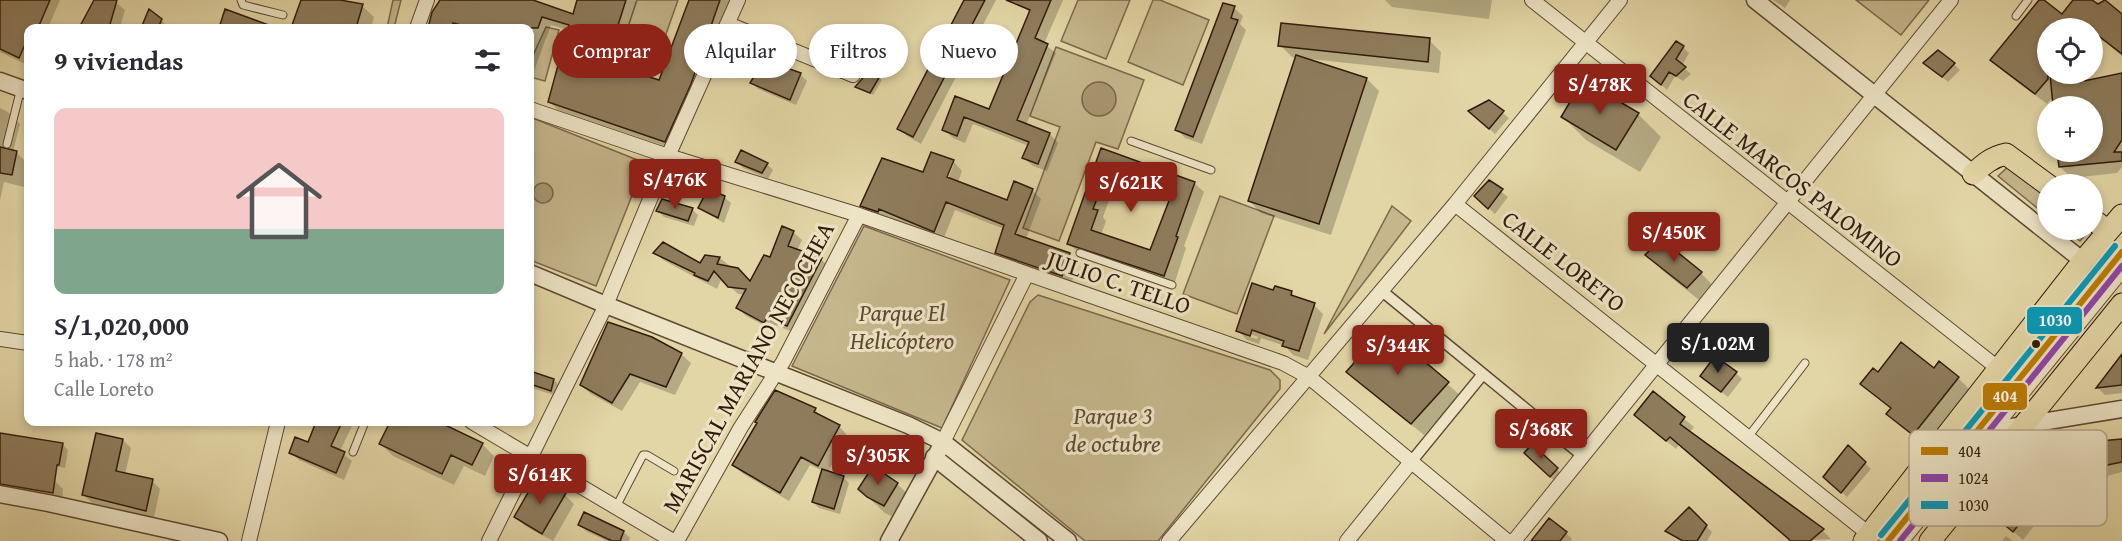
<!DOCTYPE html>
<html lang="es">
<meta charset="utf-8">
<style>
body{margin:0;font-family:"Gentium Book Plus",serif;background:#f2f2f3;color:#2b2b33;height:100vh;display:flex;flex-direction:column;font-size:22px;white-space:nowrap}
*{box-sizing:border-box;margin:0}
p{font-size:20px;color:#7c7c81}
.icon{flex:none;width:33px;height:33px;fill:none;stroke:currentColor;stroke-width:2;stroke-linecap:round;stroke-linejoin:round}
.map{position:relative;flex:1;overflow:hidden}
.drawer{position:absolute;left:24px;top:24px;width:510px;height:402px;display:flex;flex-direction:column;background:#fff;border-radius:12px;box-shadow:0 3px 9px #0003}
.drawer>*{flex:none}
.top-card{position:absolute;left:552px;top:24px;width:570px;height:54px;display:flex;gap:12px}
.fabs{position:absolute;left:2037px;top:18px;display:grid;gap:12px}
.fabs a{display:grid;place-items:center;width:66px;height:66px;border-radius:50%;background:#fff;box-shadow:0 3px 9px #0003;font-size:30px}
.price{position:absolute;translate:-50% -51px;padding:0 14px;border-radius:6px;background:#8f2418;color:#fff;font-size:20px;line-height:39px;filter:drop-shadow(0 2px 3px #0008)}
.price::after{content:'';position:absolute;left:50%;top:36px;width:18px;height:14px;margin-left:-9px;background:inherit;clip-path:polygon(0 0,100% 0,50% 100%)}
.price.active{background:#222;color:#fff}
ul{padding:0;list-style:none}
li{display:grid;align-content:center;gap:12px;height:318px;padding:0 30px}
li+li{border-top:2px solid #e1e1e2}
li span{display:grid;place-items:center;height:186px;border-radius:12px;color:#555}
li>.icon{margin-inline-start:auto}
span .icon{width:108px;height:108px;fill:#fffc;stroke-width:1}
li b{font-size:26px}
h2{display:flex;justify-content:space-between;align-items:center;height:72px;padding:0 30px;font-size:26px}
.chip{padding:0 21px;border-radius:27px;background:#fff;box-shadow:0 3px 9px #0003;font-size:21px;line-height:54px}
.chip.active{background:#8f2418;color:#fff}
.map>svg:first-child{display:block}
.green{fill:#c5b68c;stroke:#7c684c;stroke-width:1.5}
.water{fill:#a79671;stroke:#786448;stroke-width:1.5}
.shadow{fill:#0003;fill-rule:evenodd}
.building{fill:#8e7c5c;stroke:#321a0b;stroke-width:1.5;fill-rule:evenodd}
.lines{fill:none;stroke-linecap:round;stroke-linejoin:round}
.service-casing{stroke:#5e4932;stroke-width:9}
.pedestrian-casing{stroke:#5e4932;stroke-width:13}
.minor-casing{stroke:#5e4932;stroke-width:16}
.tertiary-casing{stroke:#5e4932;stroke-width:19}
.primary-casing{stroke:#321a0b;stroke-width:23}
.service{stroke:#ede4c5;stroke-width:7}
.pedestrian{stroke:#ede4c5;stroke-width:10}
.minor{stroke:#ede4c5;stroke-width:14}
.tertiary{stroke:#ede4c5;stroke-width:16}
.primary{stroke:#e3d6a6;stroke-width:21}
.bus-1-casing{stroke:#ede4c5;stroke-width:10}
.bus-2-casing{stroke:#ede4c5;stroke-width:10}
.bus-3-casing{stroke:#ede4c5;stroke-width:10}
.bus-1{stroke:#bc7c03;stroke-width:6}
.bus-2{stroke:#8e44ad;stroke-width:6}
.bus-3{stroke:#059bba;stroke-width:6}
.bus-dot{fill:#321a0b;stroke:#ede4c5;stroke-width:2}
.labels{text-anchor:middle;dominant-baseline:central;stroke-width:6;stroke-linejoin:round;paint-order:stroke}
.street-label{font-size:24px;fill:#321a0b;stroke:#ede4c5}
.park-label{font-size:24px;font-style:italic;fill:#5e4932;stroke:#ede4c5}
.key{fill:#ede4c5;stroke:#b5a78d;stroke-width:1.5}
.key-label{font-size:16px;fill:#321a0b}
.line-badge{stroke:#ede4c5;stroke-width:2}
.badge-label{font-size:16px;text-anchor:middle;font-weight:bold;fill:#fff}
</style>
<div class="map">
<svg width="2122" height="541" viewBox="0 0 2122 541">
<rect width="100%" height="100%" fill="#e3d6a6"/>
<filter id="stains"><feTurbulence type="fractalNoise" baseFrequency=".00333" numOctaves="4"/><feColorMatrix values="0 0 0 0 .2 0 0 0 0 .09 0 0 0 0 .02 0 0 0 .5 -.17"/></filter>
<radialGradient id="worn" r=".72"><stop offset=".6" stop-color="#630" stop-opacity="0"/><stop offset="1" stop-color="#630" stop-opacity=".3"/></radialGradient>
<path class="green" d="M393 0H401L394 28H387Z
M637 0H678L655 65 619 54Z
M1078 0H1130L1106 59 1061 41Z
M1153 0H1160L1209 20 1183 85 1128 62Z
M1856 0H1929L1901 35Z
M546 27 559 30 545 81 530 77V62Z
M1056 47 1144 80 1118 149 1096 142 1059 241 1023 228 1060 127 1030 116Z
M530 117 645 163 596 286 530 260Z
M2010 165 2047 197V216L1998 176Z
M1220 196 1274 216 1237 314 1183 294Z
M1392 206 1411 221 1324 334Z
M864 226 1010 280 942 428 792 366Z
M2065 230H2087L2089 231 2080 241Z
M1038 295 1270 370 1280 380V389L1158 541H1085L962 440 1030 302Z"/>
<path class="water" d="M1082 99a17 17 0 1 1 34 0a17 17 0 1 1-34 0Z
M533 193a10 10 0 1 1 20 0a10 10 0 1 1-20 0Z"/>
<path class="shadow" d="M1 0H60L48 28H28V61L27 65 0 52Z
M96 0H113L125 10 120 28H81Z
M303 0H331L362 6 374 17 371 28H292Z
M442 0H528L574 16 579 0H637L616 67 660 82 691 0H732L673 149 558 110 549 101 569 30 551 25 530 82V28H429L434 12Z
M966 0H996L921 144 907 136 899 129Z
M1027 0H1063L1044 44 1056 53 1026 125 1050 134 1058 143 1047 171 1033 166 1024 158 1029 146 973 124 965 143 953 138 944 130 956 98 990 111 1030 13 1024 7Z
M1385 0H1492L1489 19 1392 7Z
M1773 0H1790L1785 8Z
M2041 0 2062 16 2075 0H2089L2122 16V56L2101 38 2092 48V28H2048V74H2072L2069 77 2079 84 2122 75V167L2117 173 2072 178 2060 167 2059 152H2092V106H2055L2054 96 2047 104 2003 71 1992 60Z
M1234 8 1243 16 1240 24 1246 30 1202 144 1185 138 1177 129Z
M226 11 274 28H221Z
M150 12 161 20 169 28H143Z
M1429 40 1441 52 1439 73 1311 59 1367 79 1379 91 1331 235 1261 213 1249 201 1296 58 1292 57 1280 45Z
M1683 47 1689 53 1682 66 1691 74 1683 81 1675 76 1667 90 1658 82Z
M764 61 801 75 807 81 796 105 758 89 752 83Z
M1925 63 1954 64 1960 70 1948 82Z
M879 77 882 80 873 95 857 87Z
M1489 102 1509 118 1495 134 1476 117Z
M0 108 8 112 20 124 13 152H16L28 164 24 187 4 182 0 200Z
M1638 114 1661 137 1640 172 1586 140 1563 117Z
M1102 150 1194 183 1204 192 1184 246 1186 248 1174 285 1078 252 1068 243ZM1117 178 1172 198 1151 252 1101 235 1106 221 1103 217Z
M742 152 767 164 773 170 768 179 743 168 737 162Z
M953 161 962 171 958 182 1008 202 1032 190 1041 199 1026 239 1069 254 1078 263 1071 285 1006 262 997 252 1004 229 955 210 943 240 888 218 887 220 871 215 862 206ZM950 164H954L946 184 943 183Z
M1489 182 1508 197 1495 214 1476 196Z
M724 197 731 203 724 223 706 213 700 207Z
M692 209 698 215 694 226 664 217 658 211Z
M793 232 802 240 797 251 822 260 830 268 795 333 775 325 773 330 746 316 738 308 745 295 738 294 722 278 717 289 663 260 655 253 701 265 705 256 720 258 751 283Z
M1661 241 1701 273 1717 290 1704 304 1663 271 1647 255Z
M1274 292 1291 293 1298 299 1314 305 1323 314 1308 360 1293 355 1285 346 1261 338 1259 344 1247 340 1238 330ZM1247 333 1258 337 1257 339 1247 336Z
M1385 330 1460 395 1424 435 1360 384 1348 372Z
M681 354 691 363 675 395 640 382 622 411 591 394 581 385Z
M2122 356V393L2105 395 2098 388Z
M1935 370 1958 378 1970 390 1926 446 1900 426 1888 414 1892 410 1862 384 1878 374Z
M532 373 554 380 560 386 557 396 531 388 530 386V377Z
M1736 373 1742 379 1728 397 1708 382Z
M776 392 815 410 824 419 839 426 847 435 828 472 843 477 849 483 840 514 819 508 813 502 823 471 810 465 789 501 742 473 734 465Z
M1653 393 1694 427 1689 433 1823 531 1831 539 1791 541 1679 445 1676 449 1645 424Z
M315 422H354L340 451 352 461 344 480 299 460 290 452 309 444 317 422Z
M391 422H435L482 444 494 456 485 476 464 466 454 485 393 456 381 444Z
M0 434 62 444 68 450 65 468 0 455Z
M123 440 131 448 125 475 152 481 160 489 154 518 92 503 84 495Z
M2122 440V472L2107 476 2090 490 2078 478 2058 495 2023 540 2006 525 2054 447Z
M1532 446 1563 475 1556 482 1526 453Z
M1865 463 1871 469 1847 497 1831 483Z
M0 474 54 480 63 489 62 502 0 495Z
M538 479 565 495 574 504 553 541 525 526 516 517Z
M897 484 914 500 901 521 885 513 859 489Z
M1689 509 1712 532 1707 541H1681L1667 531Z
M585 514 624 532 630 538 628 541H607L586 531 580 525Z
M1566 533 1572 539 1570 541H1533Z
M2006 536 2013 541H2002Z"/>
<path class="building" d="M0 0H50L38 28H28V38L19 58 0 49Z
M94 0H117L109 28H79Z
M301 0H340L363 4 356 28H291Z
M440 0H533L573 14 577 0H626L606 63 659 80 689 0H720L691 84 665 142 548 102 569 25 542 17 538 28H472L453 23 452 28H428L432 12Z
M964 0H985L913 137 897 129Z
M1006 0H1051L1035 38 1048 44 1017 120 1050 133 1038 164 1022 158 1029 142 964 117 957 136 942 130 955 96 989 109 1030 10Z
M2039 0H2044L2062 14 2073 0H2092L2098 4 2105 0 2122 14V54L2092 31V28H2048V79L2035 94 1990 60Z
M1223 3 1235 6 1231 18 1238 20 1193 137 1175 130Z
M149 9 162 19 158 28H141Z
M225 9 274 27V28H219Z
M1281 23 1430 38 1428 62 1278 46Z
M1676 41 1684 46 1676 59 1686 67 1676 76 1669 72 1661 85 1650 76Z
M1938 50 1955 63 1942 77 1923 63Z
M1296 55 1367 78 1319 224 1248 201Z
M764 60 801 73 790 100 750 83Z
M869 71 880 76 870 93 855 87Z
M2122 73V140L2114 152H2122V161L2059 167 2057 152H2092V106H2053L2050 74H2068L2079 82Z
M1583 80 1639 113 1616 150 1561 117Z
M1489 100 1504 111 1489 129 1468 111Z
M0 147 17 151 12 175 0 173Z
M1101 148 1195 182 1176 236 1178 237 1164 276 1067 244ZM1108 170 1172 193 1150 250 1091 230 1098 210 1093 209Z
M741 150 768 163 762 173 735 162Z
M931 152 954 160 947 177 1007 200 1014 181 1033 189 1015 234 1070 253 1062 276 995 253 1004 225 946 202 934 232 879 209 878 212 860 206 882 158 923 172Z
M1489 180 1503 189 1488 209 1474 196Z
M708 189 725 196 718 218 698 208Z
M662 199 693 208 688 221 656 211Z
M782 226 794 231 788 246 822 258 787 326 767 318 764 323 736 308 746 289 728 287 714 271 708 281 694 275 695 273 653 253 663 242 700 263 705 255 720 257 717 264 738 268 750 281 764 255 770 257Z
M1661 239 1702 272 1687 288 1645 255Z
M1252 283 1273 290 1275 286 1292 291 1291 295 1315 303 1299 351 1282 346 1284 341 1252 330 1250 336 1236 331Z
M608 322 652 337 682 353 666 387 630 374 612 403 580 385Z
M1385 328 1449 382 1411 424 1346 372Z
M1901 342 1934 368 1939 361 1959 377 1913 435 1886 414 1891 408 1860 384 1873 368 1878 372Z
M2122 354V385L2096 388Z
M1715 356 1737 372 1721 392 1700 376Z
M530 371 554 379 551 391 530 384Z
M775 390 816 408 814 412 840 425 818 466 801 457 780 493 732 465 757 423 755 422Z
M1653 391 1685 417 1680 424 1824 529 1810 541H1791L1670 437 1666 441 1634 415Z
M316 422H342L331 446 345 452 336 473 289 453 295 437 308 442Z
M390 422H439L483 443 472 465 451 455 442 474 379 444Z
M0 433 63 443 59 465H57L53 493 0 484Z
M96 433 123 439 116 471 153 479 146 511 82 495Z
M2122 439V462L2098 467 2080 482 2069 469 2049 486 2013 532 1994 516 2041 461 2039 459 2054 445Z
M1532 444 1558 468 1550 477 1524 453Z
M1848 445 1866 462 1841 493 1823 477Z
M873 466 898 483 884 506 867 497 858 489Z
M822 469 844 476 834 509 812 502Z
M537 477 566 493 542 534 514 517Z
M1689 507 1707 525 1697 541H1683L1665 531Z
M584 512 624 531 620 541H612L578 525Z
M1549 518 1567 532 1560 541H1531Z"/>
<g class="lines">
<defs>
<path id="service" d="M241 0 243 5 283 15
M2016 16 2028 0
M1131 141 1211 170
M7 144 21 88
M1080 253 1172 285
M1748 437 1805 363
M353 452 365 422
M616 507 643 455H647L674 471
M1888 541 2122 252
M1906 541 2122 276"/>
<path id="pedestrian" d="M1382 291 1583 456
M1411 462 1483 374"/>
<path id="minor" d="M1532 0 1999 369
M728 24 853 75
M417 28 427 0
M530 109 668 156 859 215 1283 363 1309 377 1507 541
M1455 204 1869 534
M0 339 28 343
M472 422 673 541
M943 442 1027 274
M249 541 278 422
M489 541 606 305 668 156 738 0
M677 541 741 427 783 362 859 215
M1169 541 1455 204 1620 0
M1347 541 1411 462
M1514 541 1951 0"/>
<path id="tertiary" d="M1755 0 2083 261
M0 81 28 91
M530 273 606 305 908 425 943 442 1068 541
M1944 438 2122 409
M934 457 1039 541
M0 494 48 503 219 541
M889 541 939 450"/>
<path id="primary" d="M1973 174C1984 164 1992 157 2006 154L2048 185
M2092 219 2108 231
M1864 541 2083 261 2122 215
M1930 541 2122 304"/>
</defs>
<use href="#service" class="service-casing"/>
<use href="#pedestrian" class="pedestrian-casing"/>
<use href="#minor" class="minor-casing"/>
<use href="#tertiary" class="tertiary-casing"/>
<use href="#primary" class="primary-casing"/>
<use href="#service" class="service"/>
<use href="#pedestrian" class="pedestrian"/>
<use href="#minor" class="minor"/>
<use href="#tertiary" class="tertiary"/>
<use href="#primary" class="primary"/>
<defs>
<path id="bus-1" d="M1888 541 2122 252"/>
<path id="bus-2" d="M1900 541 2122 266"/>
<path id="bus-3" d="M1881 535 2115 246"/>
</defs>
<use href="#bus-1" class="bus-1-casing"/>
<use href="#bus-2" class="bus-2-casing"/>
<use href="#bus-3" class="bus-3-casing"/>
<use href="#bus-1" class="bus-1"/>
<use href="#bus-2" class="bus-2"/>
<use href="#bus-3" class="bus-3"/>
</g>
<circle class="bus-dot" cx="2036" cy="344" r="5"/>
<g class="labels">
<g class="street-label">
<text transform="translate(1793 179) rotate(38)">CALLE MARCOS PALOMINO</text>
<text transform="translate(1564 261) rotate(38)">CALLE LORETO</text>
<text transform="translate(1119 282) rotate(19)">JULIO C. TELLO</text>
<text transform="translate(748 367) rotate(-61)">MARISCAL MARIANO NECOCHEA</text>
</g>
<g class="park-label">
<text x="902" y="312">Parque El<tspan x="902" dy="28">Helicóptero</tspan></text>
<text x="1113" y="415">Parque 3<tspan x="1113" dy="28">de octubre</tspan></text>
</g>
</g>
<rect x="1909" y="430" width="198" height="96" rx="9" class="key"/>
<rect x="1921" y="447" width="27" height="8" fill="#bc7c03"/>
<rect x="1921" y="474" width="27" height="8" fill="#8e44ad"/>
<rect x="1921" y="501" width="27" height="8" fill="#059bba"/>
<g class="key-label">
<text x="1958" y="457">404</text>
<text x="1958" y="484">1024</text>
<text x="1958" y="511">1030</text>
</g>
<g class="line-badge">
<rect x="2026" y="306" width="57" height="29" rx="6" fill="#059bba"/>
<rect x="1982" y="382" width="46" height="29" rx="6" fill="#bc7c03"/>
</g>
<g class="badge-label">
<text x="2055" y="326">1030</text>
<text x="2005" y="402">404</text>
</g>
<rect width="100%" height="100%" filter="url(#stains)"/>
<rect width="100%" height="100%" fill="url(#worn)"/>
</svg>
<div class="fabs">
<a><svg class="icon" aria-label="locate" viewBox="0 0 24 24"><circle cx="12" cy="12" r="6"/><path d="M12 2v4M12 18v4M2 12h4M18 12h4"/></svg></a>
<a>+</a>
<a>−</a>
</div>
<b class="price" style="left:1600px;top:115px">S/478K</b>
<b class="price" style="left:675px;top:210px">S/476K</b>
<b class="price" style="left:1131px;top:213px">S/621K</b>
<b class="price" style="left:1674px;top:263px">S/450K</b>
<b class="price active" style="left:1718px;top:374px">S/1.02M</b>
<b class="price" style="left:1398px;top:376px">S/344K</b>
<b class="price" style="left:1541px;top:460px">S/368K</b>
<b class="price" style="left:878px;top:486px">S/305K</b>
<b class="price" style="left:540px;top:505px">S/614K</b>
<div class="top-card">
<a class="chip active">Comprar</a>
<a class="chip">Alquilar</a>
<a class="chip">Filtros</a>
<a class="chip">Nuevo</a>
</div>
<section class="drawer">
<h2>9 viviendas<svg class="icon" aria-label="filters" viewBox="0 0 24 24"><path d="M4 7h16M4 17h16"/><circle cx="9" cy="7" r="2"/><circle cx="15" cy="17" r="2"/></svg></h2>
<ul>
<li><span style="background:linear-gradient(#f6c9c9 65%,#7fa58c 0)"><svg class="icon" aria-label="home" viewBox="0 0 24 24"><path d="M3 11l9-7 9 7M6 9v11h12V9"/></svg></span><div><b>S/1,020,000</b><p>5 hab. · 178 m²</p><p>Calle Loreto</p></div></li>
</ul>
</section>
</div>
